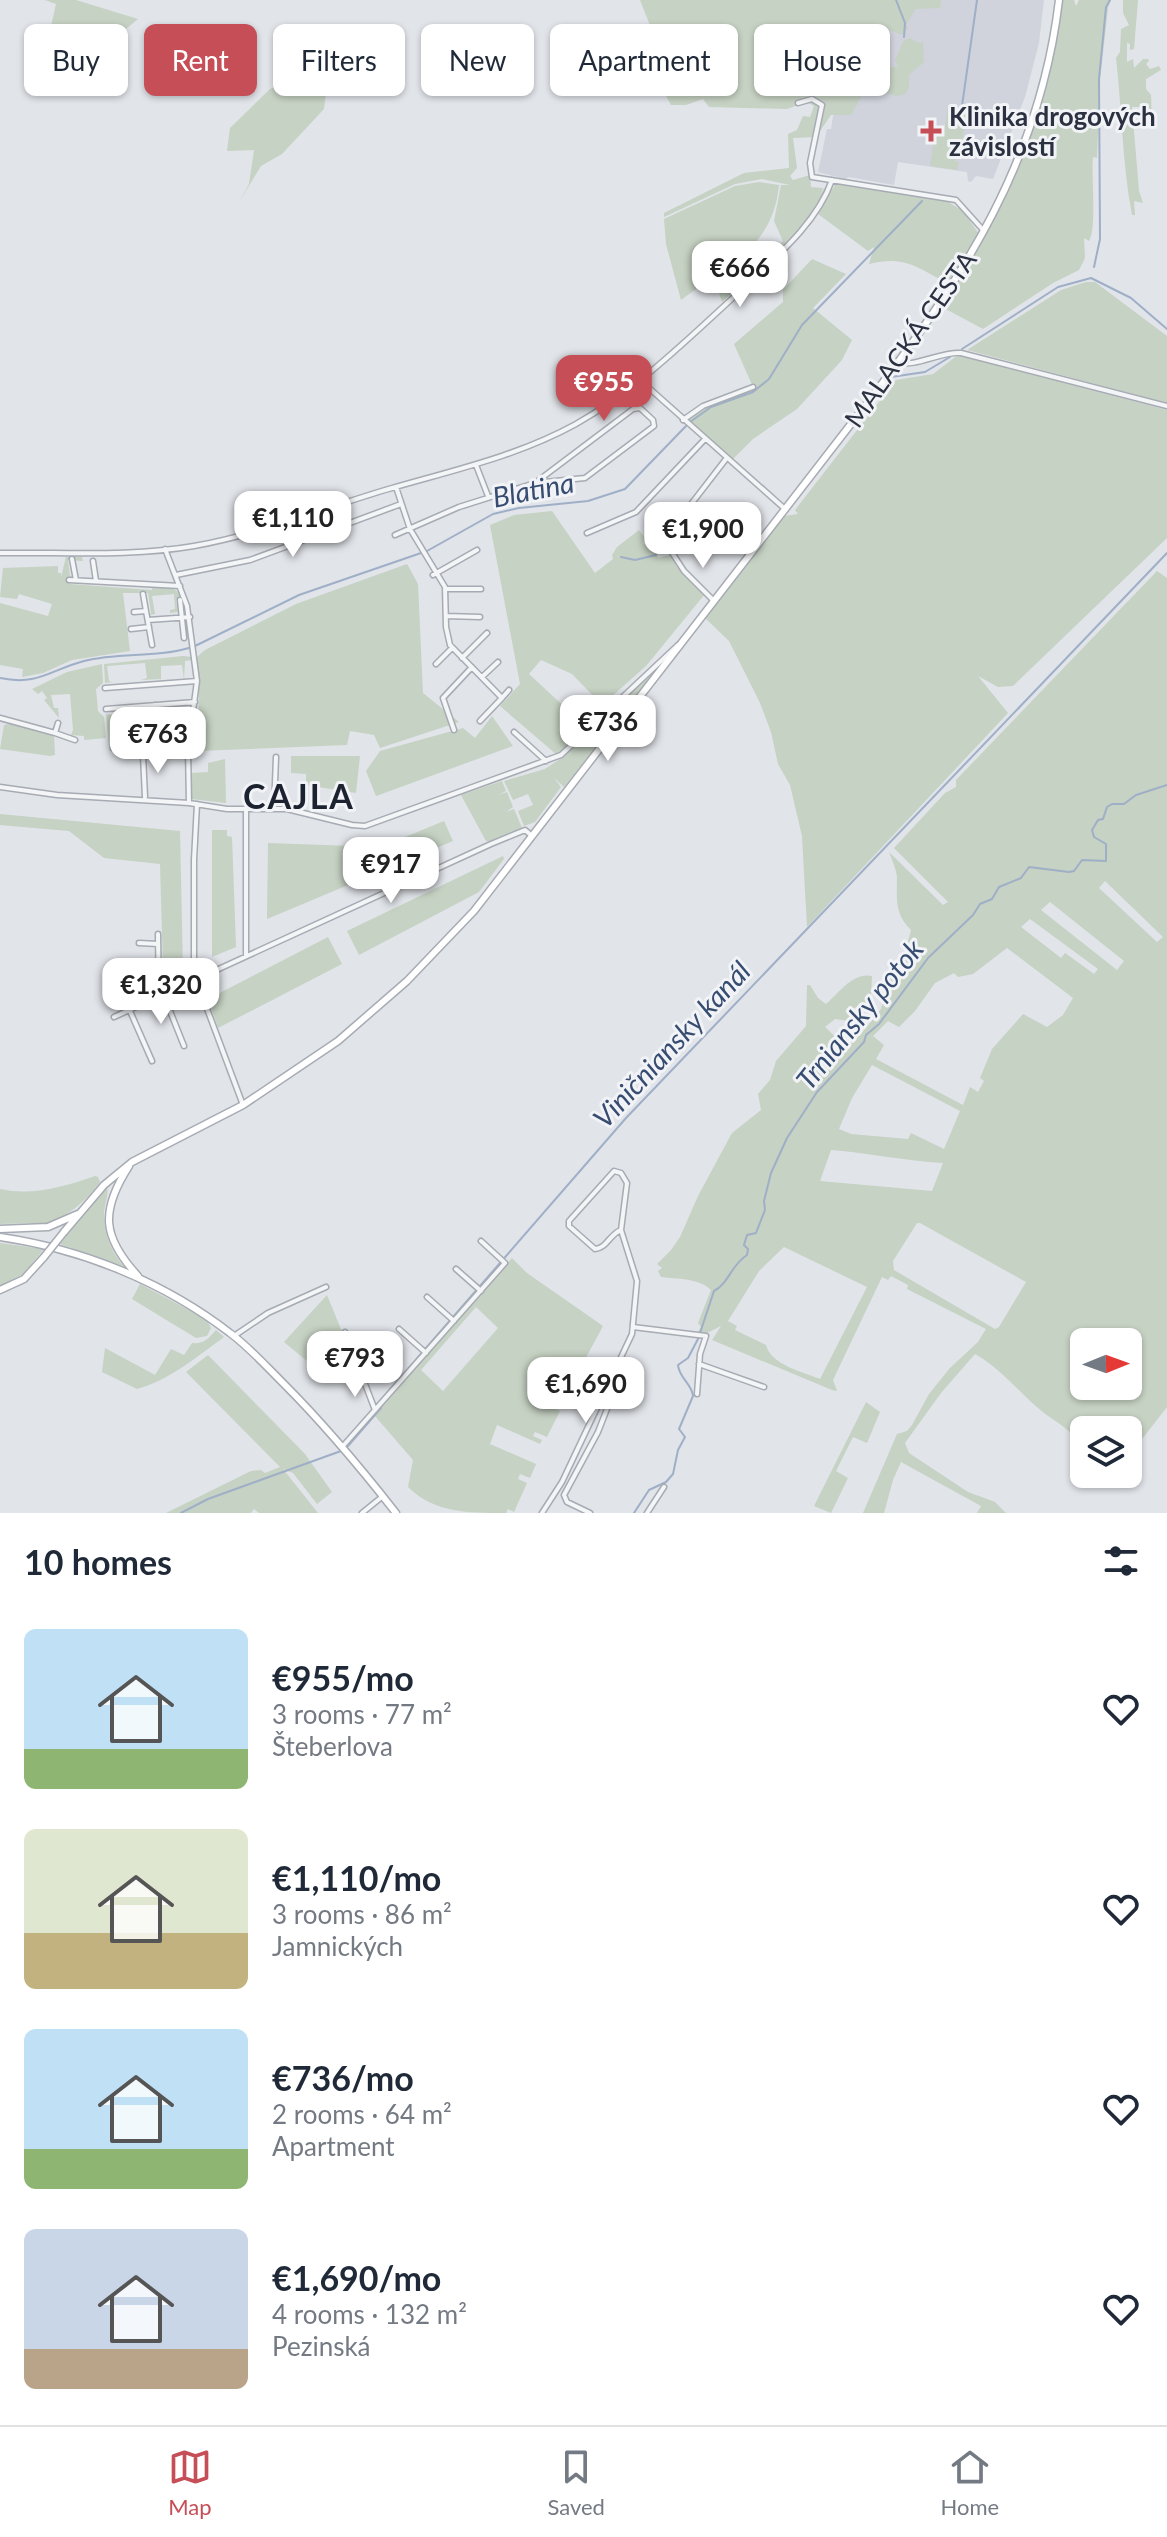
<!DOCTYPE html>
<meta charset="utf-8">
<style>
body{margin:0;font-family:Lato,sans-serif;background:#f2f2f3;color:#1f2937;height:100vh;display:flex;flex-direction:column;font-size:30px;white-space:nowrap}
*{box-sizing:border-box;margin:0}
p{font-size:26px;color:#747a83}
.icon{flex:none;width:44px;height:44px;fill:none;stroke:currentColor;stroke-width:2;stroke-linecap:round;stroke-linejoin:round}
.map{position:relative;height:1513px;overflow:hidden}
.details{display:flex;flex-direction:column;background:#fff;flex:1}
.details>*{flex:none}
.banner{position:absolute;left:24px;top:24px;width:1120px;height:72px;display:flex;gap:16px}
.needle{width:52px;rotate:89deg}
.tools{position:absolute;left:1070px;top:1328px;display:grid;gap:16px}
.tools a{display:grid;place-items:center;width:72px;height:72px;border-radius:12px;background:#fff;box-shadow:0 2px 6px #0004;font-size:40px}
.price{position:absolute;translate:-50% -68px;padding:0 18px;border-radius:16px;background:#fff;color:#222;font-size:26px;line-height:52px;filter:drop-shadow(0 2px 4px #0008)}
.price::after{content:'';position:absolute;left:50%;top:48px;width:24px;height:18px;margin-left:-12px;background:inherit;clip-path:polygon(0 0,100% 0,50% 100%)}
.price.selected{background:#c64f57;color:#fff}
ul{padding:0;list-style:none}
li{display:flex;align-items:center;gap:24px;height:200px;padding:0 24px}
li span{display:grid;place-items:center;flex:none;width:224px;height:160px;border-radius:12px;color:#555}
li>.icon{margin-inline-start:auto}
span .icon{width:96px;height:96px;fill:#fffc;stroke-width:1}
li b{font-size:34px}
h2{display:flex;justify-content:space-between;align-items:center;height:96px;padding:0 24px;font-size:34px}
.tag{padding:0 28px;border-radius:12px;background:#fff;box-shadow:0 2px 6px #0004;font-size:28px;line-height:72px}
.tag.selected{background:#c64f57;color:#fff}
.dock{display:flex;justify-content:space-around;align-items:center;height:112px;border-top:2px solid #e0e1e3;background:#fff;font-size:22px;color:#747a83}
.dock a{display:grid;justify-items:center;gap:4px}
.dock .selected{color:#c64f57}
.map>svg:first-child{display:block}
.built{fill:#d0d3db}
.green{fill:#c6d2c3;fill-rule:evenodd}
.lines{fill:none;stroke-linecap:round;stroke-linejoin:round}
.stream{stroke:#9fafc7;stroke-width:2}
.street-casing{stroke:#a7abb3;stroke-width:7}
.secondary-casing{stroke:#a7abb3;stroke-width:9}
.street{stroke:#f4f5f7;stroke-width:4}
.secondary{stroke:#fff;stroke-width:6}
.secondary-bridge-casing{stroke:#a7abb3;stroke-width:9;stroke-linecap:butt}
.secondary-bridge{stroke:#fff;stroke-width:6}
.poi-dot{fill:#c64f57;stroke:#f1f3f6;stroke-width:3}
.labels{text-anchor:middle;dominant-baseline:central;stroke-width:6;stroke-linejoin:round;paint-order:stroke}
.poi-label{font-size:26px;font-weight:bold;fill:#2b3140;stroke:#f1f3f6;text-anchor:start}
.street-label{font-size:26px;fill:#2b3140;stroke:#f1f3f6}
.water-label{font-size:28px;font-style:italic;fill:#374c71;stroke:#f1f3f6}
.district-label{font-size:34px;font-weight:bold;letter-spacing:2px;fill:#1d2231;stroke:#f1f3f6}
</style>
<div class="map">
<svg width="1167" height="1513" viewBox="0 0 1167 1513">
<rect width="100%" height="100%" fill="#e1e4e9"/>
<path class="built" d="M892 0H1044L1039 43 1025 97 993 179 976 176 971 182 968 181 967 172 898 162 894 185 849 177 845 179 818 172 827 129H831L833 116 850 93Z"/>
<path class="green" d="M45 0H76L138 19 126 29 121 47 51 26 56 4Z
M640 0H941L940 8 916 9 906 24 908 28 902 35 889 30 874 62H869L857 82 865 90 851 115H831L816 137 793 138 797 168 790 176 793 180 810 175 811 187 823 188 821 195 824 188 827 189C813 227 752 274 722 302L715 281 722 272 744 258 752 264 758 265 783 241 774 221 781 185H790L762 179 735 184 664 217V213L744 173 789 168 788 134 797 130 803 116 810 117 814 106 807 102 787 109 709 107 703 99 686 105H671L666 96 673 84Z
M1062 0H1074L1076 6 1079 0H1111L1108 8 1100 80 1097 158 1093 157C1091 178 1097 227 1089 241L1084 238 1085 258 1079 270 1053 283 983 329 942 307C982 241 1019 176 1042 103 1053 70 1057 34 1062 0Z
M1123 0H1138L1134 49 1130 50V44L1127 43V62L1133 59 1134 68 1143 59H1148L1149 61 1146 64 1150 69 1159 66 1161 70 1146 79V89L1151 95 1152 124H1149L1144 107H1132L1139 191 1143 203 1134 201 1135 215H1132C1122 163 1122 109 1116 58L1120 52 1121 29 1129 25 1123 13Z
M910 38 918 43 923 42 924 62 909 75V88L905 94 897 96 871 89 889 67H898L895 60 904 40Z
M307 74 330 86 326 93 324 109 282 154 261 166 239 202 249 184 254 150 227 151 230 128 270 89Z
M948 107 967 110 961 148H957L955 161 959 162 957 170 930 166 936 126 945 127Z
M759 182 779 185C773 248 727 266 681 300L666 244 664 219 735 186Z
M836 183 945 200 963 211 979 234 948 284C918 267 903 255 869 264L874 247 868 251 818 214Z
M812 259 846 274 813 308 852 340 842 360 797 409 753 439 729 463 684 420 693 412 753 387 734 344 783 302V290Z
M1086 282H1095L1167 336V403L967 350 1061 290Z
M958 355 1167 410V538L1013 686 998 687 978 676 1008 713 807 927 802 836 790 785 778 764 771 732 760 703 729 641 705 618 784 516 798 514 795 510 896 380 933 374Z
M552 511 595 573 613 559 612 555 617 547 639 530 646 539 643 543 657 553 658 558 670 555 677 567 705 594 646 666 602 705 572 674 541 660 529 674 584 725 557 755 500 706 520 684 490 525 514 515Z
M66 557H82L83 561 68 560 70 576 73 577 69 579V584L152 590V587C178 588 179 587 187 613L183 614V604L180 599 176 600 178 612 170 613V610L175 609 174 594 152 596 155 614 149 615 151 613 148 593H123L130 651 72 660 43 673 22 677 23 669 0 665V603L48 616 52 604 19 594 17 599 0 597 3 568 58 566V573H61V577Z
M407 564 418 584 423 693 459 722 380 748 374 735 350 731 347 745 198 751C197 720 201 688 197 657L205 650 296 604Z
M1157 571 1167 578V1407L1128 1457V1430H1084V1442H1078C1067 1427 1059 1424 1044 1413 1020 1394 1003 1370 975 1354L941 1393 905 1443 909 1453 968 1492 995 1502 1006 1513H977L981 1506 901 1462 893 1480 884 1513H863L897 1434 907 1431 912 1425 929 1394 950 1368 978 1342 986 1329 907 1289 908 1285 891 1276 888 1280 882 1277 833 1380 837 1391 832 1390 712 1340 721 1326 705 1334H697L701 1327 698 1323 711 1290C699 1278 677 1279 661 1277L658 1271 662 1268 657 1264 671 1250 680 1237 698 1196 732 1133 761 1110 758 1094 770 1080 776 1061 806 1026 807 985H810L818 998 826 1004C840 992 853 972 872 976L871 997 865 1005 850 1009 849 1021 835 1019 825 1027 844 1045 861 1034 881 1009 889 977 904 957 911 930C894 914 897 898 897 877 896 868 892 860 889 852L943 905 948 902 894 848 945 793 956 787V780ZM1105 881 1163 937 1157 942 1099 888ZM1050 902 1124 961 1117 970 1041 910ZM1030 919 1098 969 1094 974 1065 953 1061 958 1021 927ZM1007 948 1073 998 1063 1015 1047 1027 1023 1014 992 1049 980 1078 984 1081 978 1092 970 1087 963 1105 876 1059 884 1045 873 1036 888 1021 899 1027 915 1011 935 983 954 973 958 977 973 974ZM872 1065 960 1111 944 1149 911 1133 908 1139 851 1134 839 1129 852 1098ZM831 1150C869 1153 906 1161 943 1163L932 1191 820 1181ZM917 1223H920L1026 1282 999 1327 995 1329 894 1270 893 1261ZM784 1247 867 1287 820 1379C803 1372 771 1365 766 1345L735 1330 737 1326 728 1321 759 1271ZM1084 1342H1128V1386H1084Z
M183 656 192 657V660L185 661 184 680 182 665 161 666V679L141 680 147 678 145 663 107 666 109 681 112 682 105 683 104 664Z
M102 664 103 683 96 689 98 711 104 717 106 738 84 740V736L71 735 73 730 70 694 51 695 54 708H58L59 718 44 700 47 698 42 691 38 694 32 689 67 672Z
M651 675 652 677 564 787 554 778 561 787 535 822 524 826 518 811 533 805 528 794 513 800 504 781 545 769 563 757 645 676Z
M153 708 155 713H151L152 722H156L154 728 119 743 116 739 115 745 109 746 106 714 112 715 113 727 151 724 150 714 145 712 152 711Z
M492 716 513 746 376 796 366 771 380 751 463 728 475 738Z
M9 724 54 735 55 755 50 756 0 749 4 725Z
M291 756H360L356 793 306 785V774L291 773Z
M225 759 226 803 191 799V773L208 772V763Z
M502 781 506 791 498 795 507 792 513 807 506 812 514 809 522 828 495 841H486L461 795Z
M0 814 180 831 183 972 163 970 160 864 104 858 69 831 0 825Z
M444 821 453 841 267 919 268 843 381 847Z
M212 830H227V836L232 837 236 947 212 957Z
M503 856 504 859 479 892 359 955 347 931Z
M328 937 342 964 218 1028 208 999Z
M95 1176 98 1177 100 1182C81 1207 61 1222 31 1227L30 1223 0 1224V1189C32 1196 64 1187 95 1176Z
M107 1186C109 1195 105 1203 104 1212 103 1235 113 1256 129 1272L106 1260 60 1244Z
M0 1243 44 1249 23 1274 0 1286Z
M512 1258 527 1273 603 1326 583 1363 580 1361 576 1367 567 1361 564 1365 572 1370 571 1374 577 1378 565 1401 535 1386 530 1396 560 1411 547 1437 535 1432 533 1436 542 1440 540 1444 497 1425 490 1444 536 1464 530 1478 520 1474 518 1479 527 1483 514 1512 508 1509 506 1513C468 1513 434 1513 408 1487L413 1460 374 1415ZM476 1307 498 1328 443 1391 421 1370Z
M140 1284 206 1319 211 1328 207 1336 196 1338 132 1299Z
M327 1295 354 1361 332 1382 284 1342Z
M216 1330 224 1337C198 1356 168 1381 137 1389L102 1372 105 1348 155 1375 171 1349 184 1355 192 1343C204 1344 208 1339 216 1330Z
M208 1355 305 1454 332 1492 317 1504 293 1473 283 1469 318 1513H259L254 1509 251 1513H166L251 1471 261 1470 265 1473 280 1467 186 1372Z
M866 1402 880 1412 867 1443 853 1437 836 1471 848 1478 831 1513 814 1506Z"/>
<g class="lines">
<path class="stream" d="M896 0 905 23 904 37
M961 113 977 0
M1094 267 1100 239 1099 79 1106 7 1110 0
M962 349 1058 287 1091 278 1131 298 1167 329
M891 377 925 372 950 357
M690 422 711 407 753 392 769 379 802 325 922 201
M653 546 663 552
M427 551 493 514 519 508 588 501 625 489 686 426
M621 557 635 560 656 555
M195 646 299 595 421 553
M0 678C38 686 50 670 84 661 118 652 155 658 189 648
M181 1513 208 1499 341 1451 348 1446 381 1408 380 1401 626 1118 1167 553
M634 1513 649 1490 666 1482 673 1474 678 1450 685 1437 679 1429 693 1396C692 1384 679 1378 678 1365L688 1358 698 1339 714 1291C729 1283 731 1265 747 1255L748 1249 744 1245 747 1235 756 1233 765 1210 764 1201 771 1173 787 1138 817 1092 864 1042 866 1035 879 1024 928 958 973 915 980 904 992 899 999 887 1021 878 1029 867 1069 872 1074 871 1082 860 1106 861V844L1094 837 1092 830 1098 820 1103 819 1107 807 1112 804H1124L1136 795 1167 785"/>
<defs>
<path id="street" d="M798 103 812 99 822 105 810 163 812 177 956 200 984 231
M899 362C914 368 942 351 961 353L1167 406
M640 380 785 509
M683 420 703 406 753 387
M476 465 488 496
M396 487 410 529 445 587 446 627 450 645 502 698 480 721
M675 525 726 459
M587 533 636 512 705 439
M395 535 459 507 535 483 633 409 640 408 653 420 654 426 585 478 535 483
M678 540 671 551 684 571 714 601
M165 549 187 606 197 681 188 748 189 803
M0 553C64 552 131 557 194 546 262 534 326 507 392 488 454 470 518 456 576 424 635 391 686 341 736 295 771 261 816 226 832 180
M72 559 76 580
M93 561 96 581
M176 575 250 560 401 504
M433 575 477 550
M69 580 180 586
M446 589H481
M143 594 152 645
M180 600 184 638
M134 612 146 611
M446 616 480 617
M148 620 190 617
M131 629 149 627
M462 658 487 633
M436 664 452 648
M482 677 498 662
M105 688 197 681
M502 698 509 690
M106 709 195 702
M0 718 55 733 58 723
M454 730 443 698 472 667
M514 732 546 761
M55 733 75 740
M113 748 155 730 157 726 155 705
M143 755 145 797
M0 787 57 795 189 803 227 809H287L352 825 365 826 561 755 678 645
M197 804 194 860V974L243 1105
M274 809 276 757
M158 934 159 998
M139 943 158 944
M246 956V811
M139 970H159
M164 996 184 1046
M130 1011 152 1061
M114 1017 491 844 525 830 532 836
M456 1269 481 1291
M427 1297 454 1321
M633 1327 706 1336 700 1354 697 1394
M399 1329 426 1353
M345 1332 375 1410
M234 1336 268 1313 326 1287
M699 1364 764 1387
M363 1382 390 1353
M343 1446 505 1263 481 1241
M362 1513 383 1496
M542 1513 562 1482 632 1334 637 1281 621 1230 627 1183 621 1173 614 1171 569 1221V1226L595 1249C607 1248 610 1234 621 1230
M590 1513 567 1502 564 1495 598 1432 623 1368 620 1362
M647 1513 664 1487"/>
<path id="secondary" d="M129 1166C100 1211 102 1237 138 1276
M0 1229 48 1227 78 1214
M64 1232 104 1185 132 1162 243 1105 338 1041 407 981 474 911 868 402C964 277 1040 161 1059 0
M0 1237C82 1249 164 1282 230 1333 249 1347 266 1366 283 1383 324 1424 360 1467 396 1513
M0 1290 24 1279 44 1257"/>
</defs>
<use href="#street" class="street-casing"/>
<use href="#secondary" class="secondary-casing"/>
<use href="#street" class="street"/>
<use href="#secondary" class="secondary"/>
<defs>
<path id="secondary-bridge" d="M44 1257 64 1232"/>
</defs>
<use href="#secondary-bridge" class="secondary-bridge-casing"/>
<use href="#secondary-bridge" class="secondary-bridge"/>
</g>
<path class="poi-dot" d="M927 119h8v8h8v8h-8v8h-8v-8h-8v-8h8z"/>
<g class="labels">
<g class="poi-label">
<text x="949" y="116">Klinika drogových<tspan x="949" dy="30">závislostí</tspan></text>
</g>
<g class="street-label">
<text transform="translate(910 339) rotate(-55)">MALACKÁ CESTA</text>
</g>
<g class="water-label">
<text transform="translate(533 489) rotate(-11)">Blatina</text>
<text transform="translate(859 1014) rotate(-51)">Trniansky potok</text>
<text transform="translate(671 1044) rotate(-47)">Viničniansky kanál</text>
</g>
<g class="district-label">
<text x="299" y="795">CAJLA</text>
</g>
</g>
</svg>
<div class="tools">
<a><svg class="needle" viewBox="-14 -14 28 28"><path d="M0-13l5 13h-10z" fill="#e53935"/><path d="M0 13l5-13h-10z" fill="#747a83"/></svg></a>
<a><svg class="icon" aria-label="layers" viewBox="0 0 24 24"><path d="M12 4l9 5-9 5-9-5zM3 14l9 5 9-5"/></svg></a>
</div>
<b class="price" style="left:740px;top:309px">€666</b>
<b class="price selected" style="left:604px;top:423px">€955</b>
<b class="price" style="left:293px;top:559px">€1,110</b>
<b class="price" style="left:703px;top:570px">€1,900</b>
<b class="price" style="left:608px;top:763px">€736</b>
<b class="price" style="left:158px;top:775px">€763</b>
<b class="price" style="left:391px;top:905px">€917</b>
<b class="price" style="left:161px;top:1026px">€1,320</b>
<b class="price" style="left:355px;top:1399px">€793</b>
<b class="price" style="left:586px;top:1425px">€1,690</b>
<div class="banner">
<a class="tag">Buy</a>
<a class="tag selected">Rent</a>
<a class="tag">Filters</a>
<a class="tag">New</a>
<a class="tag">Apartment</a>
<a class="tag">House</a>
</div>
</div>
<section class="details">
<h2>10 homes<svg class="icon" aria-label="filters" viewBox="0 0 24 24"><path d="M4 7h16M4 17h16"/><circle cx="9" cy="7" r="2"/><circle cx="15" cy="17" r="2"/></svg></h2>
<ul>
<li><span style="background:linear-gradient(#bfe0f5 75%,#8fb573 0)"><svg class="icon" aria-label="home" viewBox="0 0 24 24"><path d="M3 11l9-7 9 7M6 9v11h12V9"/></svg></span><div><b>€955/mo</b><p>3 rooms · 77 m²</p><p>Šteberlova</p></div><svg class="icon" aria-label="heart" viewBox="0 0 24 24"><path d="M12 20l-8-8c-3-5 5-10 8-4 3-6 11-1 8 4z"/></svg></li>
<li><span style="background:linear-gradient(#dfe7d0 65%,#c2b280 0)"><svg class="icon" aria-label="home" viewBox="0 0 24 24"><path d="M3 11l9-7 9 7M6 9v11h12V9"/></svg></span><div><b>€1,110/mo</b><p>3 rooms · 86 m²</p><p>Jamnických</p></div><svg class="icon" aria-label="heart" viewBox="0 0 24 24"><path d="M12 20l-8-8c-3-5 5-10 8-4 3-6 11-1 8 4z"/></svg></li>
<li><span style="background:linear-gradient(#bfe0f5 75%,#8fb573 0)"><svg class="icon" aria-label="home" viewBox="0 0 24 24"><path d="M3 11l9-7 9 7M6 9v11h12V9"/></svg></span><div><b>€736/mo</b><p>2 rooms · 64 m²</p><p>Apartment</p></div><svg class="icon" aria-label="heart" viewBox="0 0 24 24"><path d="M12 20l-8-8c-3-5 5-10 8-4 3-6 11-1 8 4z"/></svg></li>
<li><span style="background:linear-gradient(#c9d6e8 75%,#b9a48a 0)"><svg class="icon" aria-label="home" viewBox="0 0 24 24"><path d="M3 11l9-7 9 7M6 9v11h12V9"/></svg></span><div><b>€1,690/mo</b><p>4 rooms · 132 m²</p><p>Pezinská</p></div><svg class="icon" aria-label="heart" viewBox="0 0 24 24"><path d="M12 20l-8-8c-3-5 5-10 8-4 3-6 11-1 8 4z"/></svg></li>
</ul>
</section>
<nav class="dock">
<a class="selected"><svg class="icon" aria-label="map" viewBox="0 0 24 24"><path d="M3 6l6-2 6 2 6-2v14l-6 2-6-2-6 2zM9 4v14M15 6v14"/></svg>Map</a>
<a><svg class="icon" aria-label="saved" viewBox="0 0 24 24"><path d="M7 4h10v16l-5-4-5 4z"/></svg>Saved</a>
<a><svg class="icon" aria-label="home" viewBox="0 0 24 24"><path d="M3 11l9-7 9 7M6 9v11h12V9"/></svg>Home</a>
</nav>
